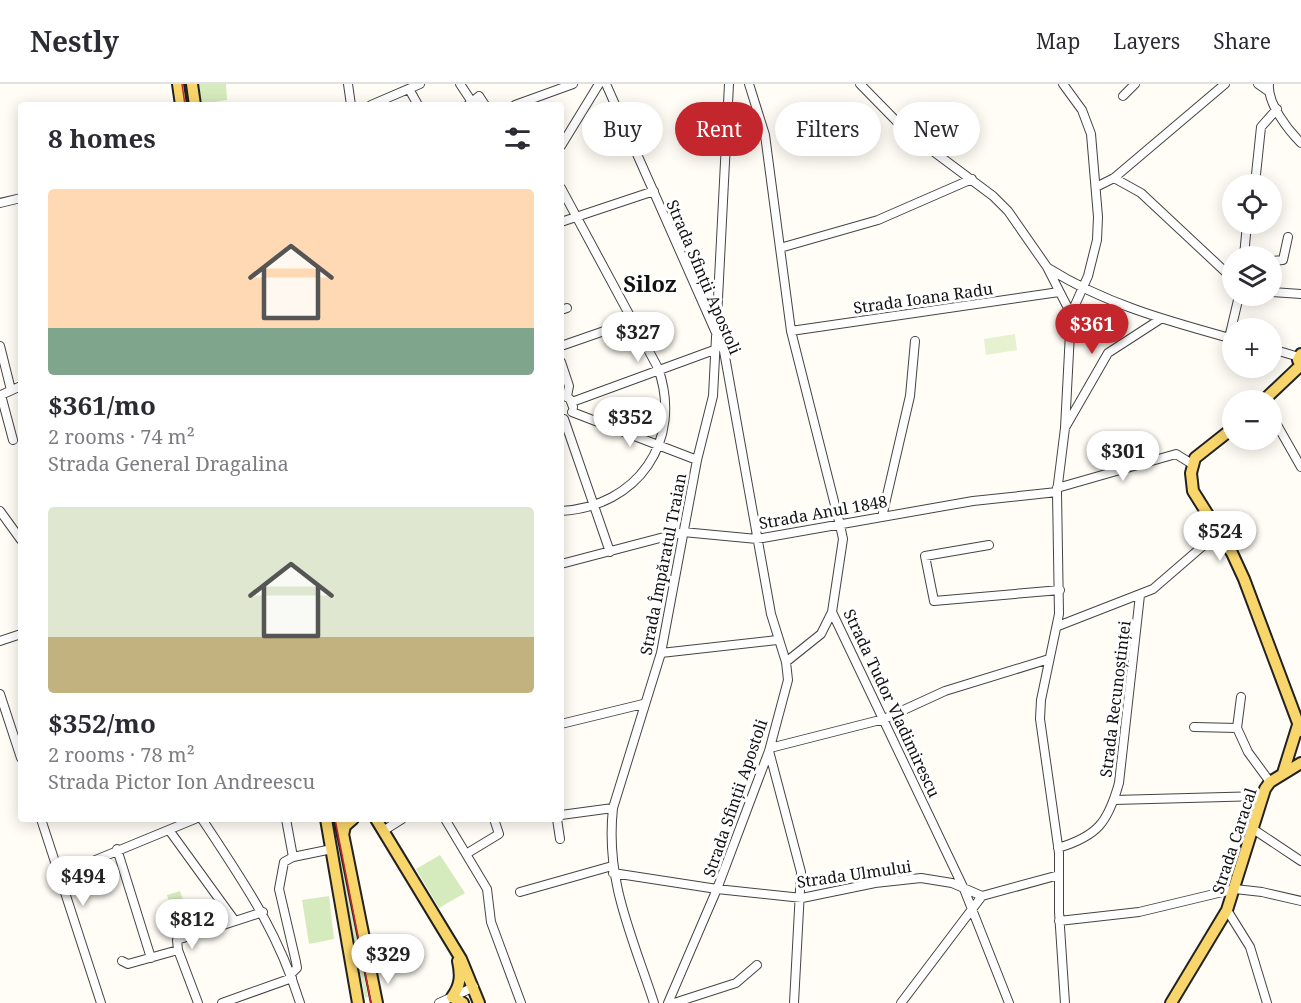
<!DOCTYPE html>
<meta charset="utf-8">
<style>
body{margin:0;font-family:"Noto Serif",serif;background:#f7f7f7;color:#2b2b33;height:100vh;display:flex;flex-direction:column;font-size:22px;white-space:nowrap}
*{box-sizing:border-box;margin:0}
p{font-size:20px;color:#7c7c81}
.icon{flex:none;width:33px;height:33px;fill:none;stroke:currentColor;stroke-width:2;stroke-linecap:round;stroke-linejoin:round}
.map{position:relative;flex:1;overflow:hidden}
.side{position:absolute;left:18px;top:18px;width:546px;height:720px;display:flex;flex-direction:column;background:#fff;border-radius:6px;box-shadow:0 3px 15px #0003}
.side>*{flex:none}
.top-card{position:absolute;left:582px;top:18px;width:570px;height:54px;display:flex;gap:12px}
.controls{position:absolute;left:1222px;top:90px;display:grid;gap:12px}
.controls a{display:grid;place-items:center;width:60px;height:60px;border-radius:50%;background:#fff;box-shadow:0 3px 15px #0003;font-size:30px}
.price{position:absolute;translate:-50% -51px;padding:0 14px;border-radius:21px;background:#fff;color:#222;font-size:20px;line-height:39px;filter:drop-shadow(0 2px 3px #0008)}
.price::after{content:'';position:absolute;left:50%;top:36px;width:18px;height:14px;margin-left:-9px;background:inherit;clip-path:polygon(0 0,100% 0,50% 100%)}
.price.current{background:#c4262e;color:#fff}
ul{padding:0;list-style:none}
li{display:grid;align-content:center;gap:12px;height:318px;padding:0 30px}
li span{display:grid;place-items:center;height:186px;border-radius:6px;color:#555}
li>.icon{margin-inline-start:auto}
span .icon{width:108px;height:108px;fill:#fffc;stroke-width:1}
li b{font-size:26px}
h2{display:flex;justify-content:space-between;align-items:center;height:72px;padding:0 30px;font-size:26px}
.chip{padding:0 21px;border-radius:27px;background:#fff;box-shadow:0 3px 15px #0003;font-size:21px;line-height:54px}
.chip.current{background:#c4262e;color:#fff}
header{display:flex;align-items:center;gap:36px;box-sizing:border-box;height:84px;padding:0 30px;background:#fff;border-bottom:2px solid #e1e1e2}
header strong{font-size:28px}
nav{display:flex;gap:33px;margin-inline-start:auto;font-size:21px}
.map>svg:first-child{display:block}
.green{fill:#d5ebbd}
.pitch{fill:#e6f2cf}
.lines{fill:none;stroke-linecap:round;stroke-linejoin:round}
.minor-casing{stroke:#444;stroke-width:10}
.major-casing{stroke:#222;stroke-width:14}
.minor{stroke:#fff;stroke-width:8}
.major{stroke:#f9d66b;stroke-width:10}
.tram{stroke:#c4262e;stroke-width:1.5}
.labels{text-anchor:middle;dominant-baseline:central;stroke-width:6;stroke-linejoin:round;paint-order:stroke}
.street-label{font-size:16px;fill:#111;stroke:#fff}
.district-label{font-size:22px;font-weight:bold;fill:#111;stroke:#fff}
</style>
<header>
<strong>Nestly</strong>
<nav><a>Map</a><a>Layers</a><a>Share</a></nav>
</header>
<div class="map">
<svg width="1301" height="919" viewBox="0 0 1301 919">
<rect width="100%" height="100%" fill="#fffdf5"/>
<path class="green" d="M198 0H226L227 16 201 20Z
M331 735H334L368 913 365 914Z
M440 771 465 809 439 824 416 785Z
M180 807 188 831 175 835 167 811Z
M329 812 334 855 309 860 302 816Z"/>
<path class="pitch" d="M1015 250 1017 266 986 271 984 255Z"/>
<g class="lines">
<defs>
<path id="minor" d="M348 0 351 21
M460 0 472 18
M606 0 724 267 771 530 786 578 788 596 769 667 717 805 668 919
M749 0 765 51 791 247 840 441 843 455 832 528 964 805 1009 919
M860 0 906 47 993 112 1008 127 1047 183 1071 230
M1063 0 1082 26 1091 50 1098 133 1097 156 1088 192 1071 230 1065 344 1057 408 1059 530 1041 616 1040 635 1059 769V828L1065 919
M1258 0 1268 7
M1269 0C1267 19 1288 46 1301 59
M409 5 418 21
M1123 12 1135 0
M371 21 420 0
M468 21 479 12 485 21
M515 21 573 0
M561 62 599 0
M1114 94 1141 109 1233 195
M1255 100 1261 43 1277 25
M1096 103 1114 94 1225 0
M561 104 658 284C684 357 637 423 561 427
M0 119 21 114
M561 138 654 107
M780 164 878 136 972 95
M1244 172 1247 140
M1272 177 1283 176 1288 153
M1048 184C1105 220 1168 237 1233 255
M1272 208 1301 210
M561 226 567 224
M791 247 1059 208
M1229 254 1239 212
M0 262 11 306
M561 262 633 237
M1272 265 1299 273
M561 278 569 302 567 312
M561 310 570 315 573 323
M572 318 714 266
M572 328 697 376
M1272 332 1301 383
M564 335 610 468
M1066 342 1108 269 1159 236
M13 356 1 311 21 302
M1057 404 1176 370 1192 380
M0 427 21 456
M882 433 910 312 915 257
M989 461 925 472 934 517 1060 506
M561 480 683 448 757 455 973 417 1057 408
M1058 542 1153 505 1219 448
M0 557 21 550
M661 569 777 556
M786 578 821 550 832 528
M0 610 21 674
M561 640 643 620
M1194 643 1237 644 1248 668 1270 698
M1237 644 1241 613
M770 664 884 635 945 607 1049 575
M769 667 801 788 794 919
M1114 716 1262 712
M561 731 613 724
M41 735 101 919
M202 735C244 799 277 845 300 919
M286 735 293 773 332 765
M445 735 487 805 491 838 521 919
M557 735 560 755
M1253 745 1301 777
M169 746 235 837
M383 747 402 735
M1058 764C1098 752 1108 738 1119 699L1140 511
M117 765 151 874
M466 770 499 750 494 735
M613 789 717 805 802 814 875 799 921 794 952 799 982 812 1059 791
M59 791 195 735
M520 808 612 782
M1227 826 1250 863 1267 919
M1059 837 1139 828 1235 805 1262 808 1301 817
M178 866 177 856 263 828
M122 877 128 880 178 866 198 919
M291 890 297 884 296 878 279 805 284 778 293 773
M222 919 292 894
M439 919 474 903
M654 919C632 851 605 797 613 724L661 569 697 376 713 312 729 0
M674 919 736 899 757 881
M901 919 982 812"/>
<path id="major" d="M178 0 181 21
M192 0 195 21
M1301 270 1298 276 1301 282
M1264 316 1301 281
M1233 344 1195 374 1191 389 1193 407 1232 469 1244 495 1301 647
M1283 689 1298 641
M326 735 358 919
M340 735 377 919
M376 735 461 875 479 919
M343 751 345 742 353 735
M458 877C461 891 461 901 452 913L463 919
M1171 919 1227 826 1265 705 1270 698 1301 679"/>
</defs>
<use href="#minor" class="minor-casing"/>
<use href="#major" class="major-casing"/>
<use href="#minor" class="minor"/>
<use href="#major" class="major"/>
<path class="tram" d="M182 0 185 21
M335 735 371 919"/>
</g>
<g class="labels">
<g class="street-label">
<text transform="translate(704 193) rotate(67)">Strada Sfinții Apostoli</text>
<text transform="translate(923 214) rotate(-8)">Strada Ioana Radu</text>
<text transform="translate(823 428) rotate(-10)">Strada Anul 1848</text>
<text transform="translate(663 480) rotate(-79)">Strada Împăratul Traian</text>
<text transform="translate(1115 615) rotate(-83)">Strada Recunoștinței</text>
<text transform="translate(892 619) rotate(65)">Strada Tudor Vladimirescu</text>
<text transform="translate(735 714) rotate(-71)">Strada Sfinții Apostoli</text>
<text transform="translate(1234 757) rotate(-72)">Strada Caracal</text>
<text transform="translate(854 790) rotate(-8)">Strada Ulmului</text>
</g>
<g class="district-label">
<text x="650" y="199">Siloz</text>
</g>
</g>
</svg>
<div class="controls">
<a><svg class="icon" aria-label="locate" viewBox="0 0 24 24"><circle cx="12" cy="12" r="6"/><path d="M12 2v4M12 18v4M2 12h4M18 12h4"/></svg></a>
<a><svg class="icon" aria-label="layers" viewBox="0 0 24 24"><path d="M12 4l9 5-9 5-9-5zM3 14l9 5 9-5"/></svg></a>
<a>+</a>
<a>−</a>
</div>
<b class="price current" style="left:1092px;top:271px">$361</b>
<b class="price" style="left:638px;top:279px">$327</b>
<b class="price" style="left:630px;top:364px">$352</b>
<b class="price" style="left:1123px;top:398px">$301</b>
<b class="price" style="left:1220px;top:478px">$524</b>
<b class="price" style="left:83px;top:823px">$494</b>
<b class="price" style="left:192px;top:866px">$812</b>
<b class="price" style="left:388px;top:901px">$329</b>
<div class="top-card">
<a class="chip">Buy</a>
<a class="chip current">Rent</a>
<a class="chip">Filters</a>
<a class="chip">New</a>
</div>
<section class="side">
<h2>8 homes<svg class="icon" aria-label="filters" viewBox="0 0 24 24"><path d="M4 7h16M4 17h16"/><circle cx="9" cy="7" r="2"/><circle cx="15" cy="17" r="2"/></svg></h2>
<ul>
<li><span style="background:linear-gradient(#ffd9b3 75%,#7fa58c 0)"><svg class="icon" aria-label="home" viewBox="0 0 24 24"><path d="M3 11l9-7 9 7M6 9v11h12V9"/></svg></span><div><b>$361/mo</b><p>2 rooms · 74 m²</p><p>Strada General Dragalina</p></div></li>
<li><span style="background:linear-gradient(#dfe7d0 70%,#c2b280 0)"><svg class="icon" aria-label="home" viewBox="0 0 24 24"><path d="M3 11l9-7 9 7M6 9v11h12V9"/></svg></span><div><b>$352/mo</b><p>2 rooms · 78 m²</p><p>Strada Pictor Ion Andreescu</p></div></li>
</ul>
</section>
</div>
